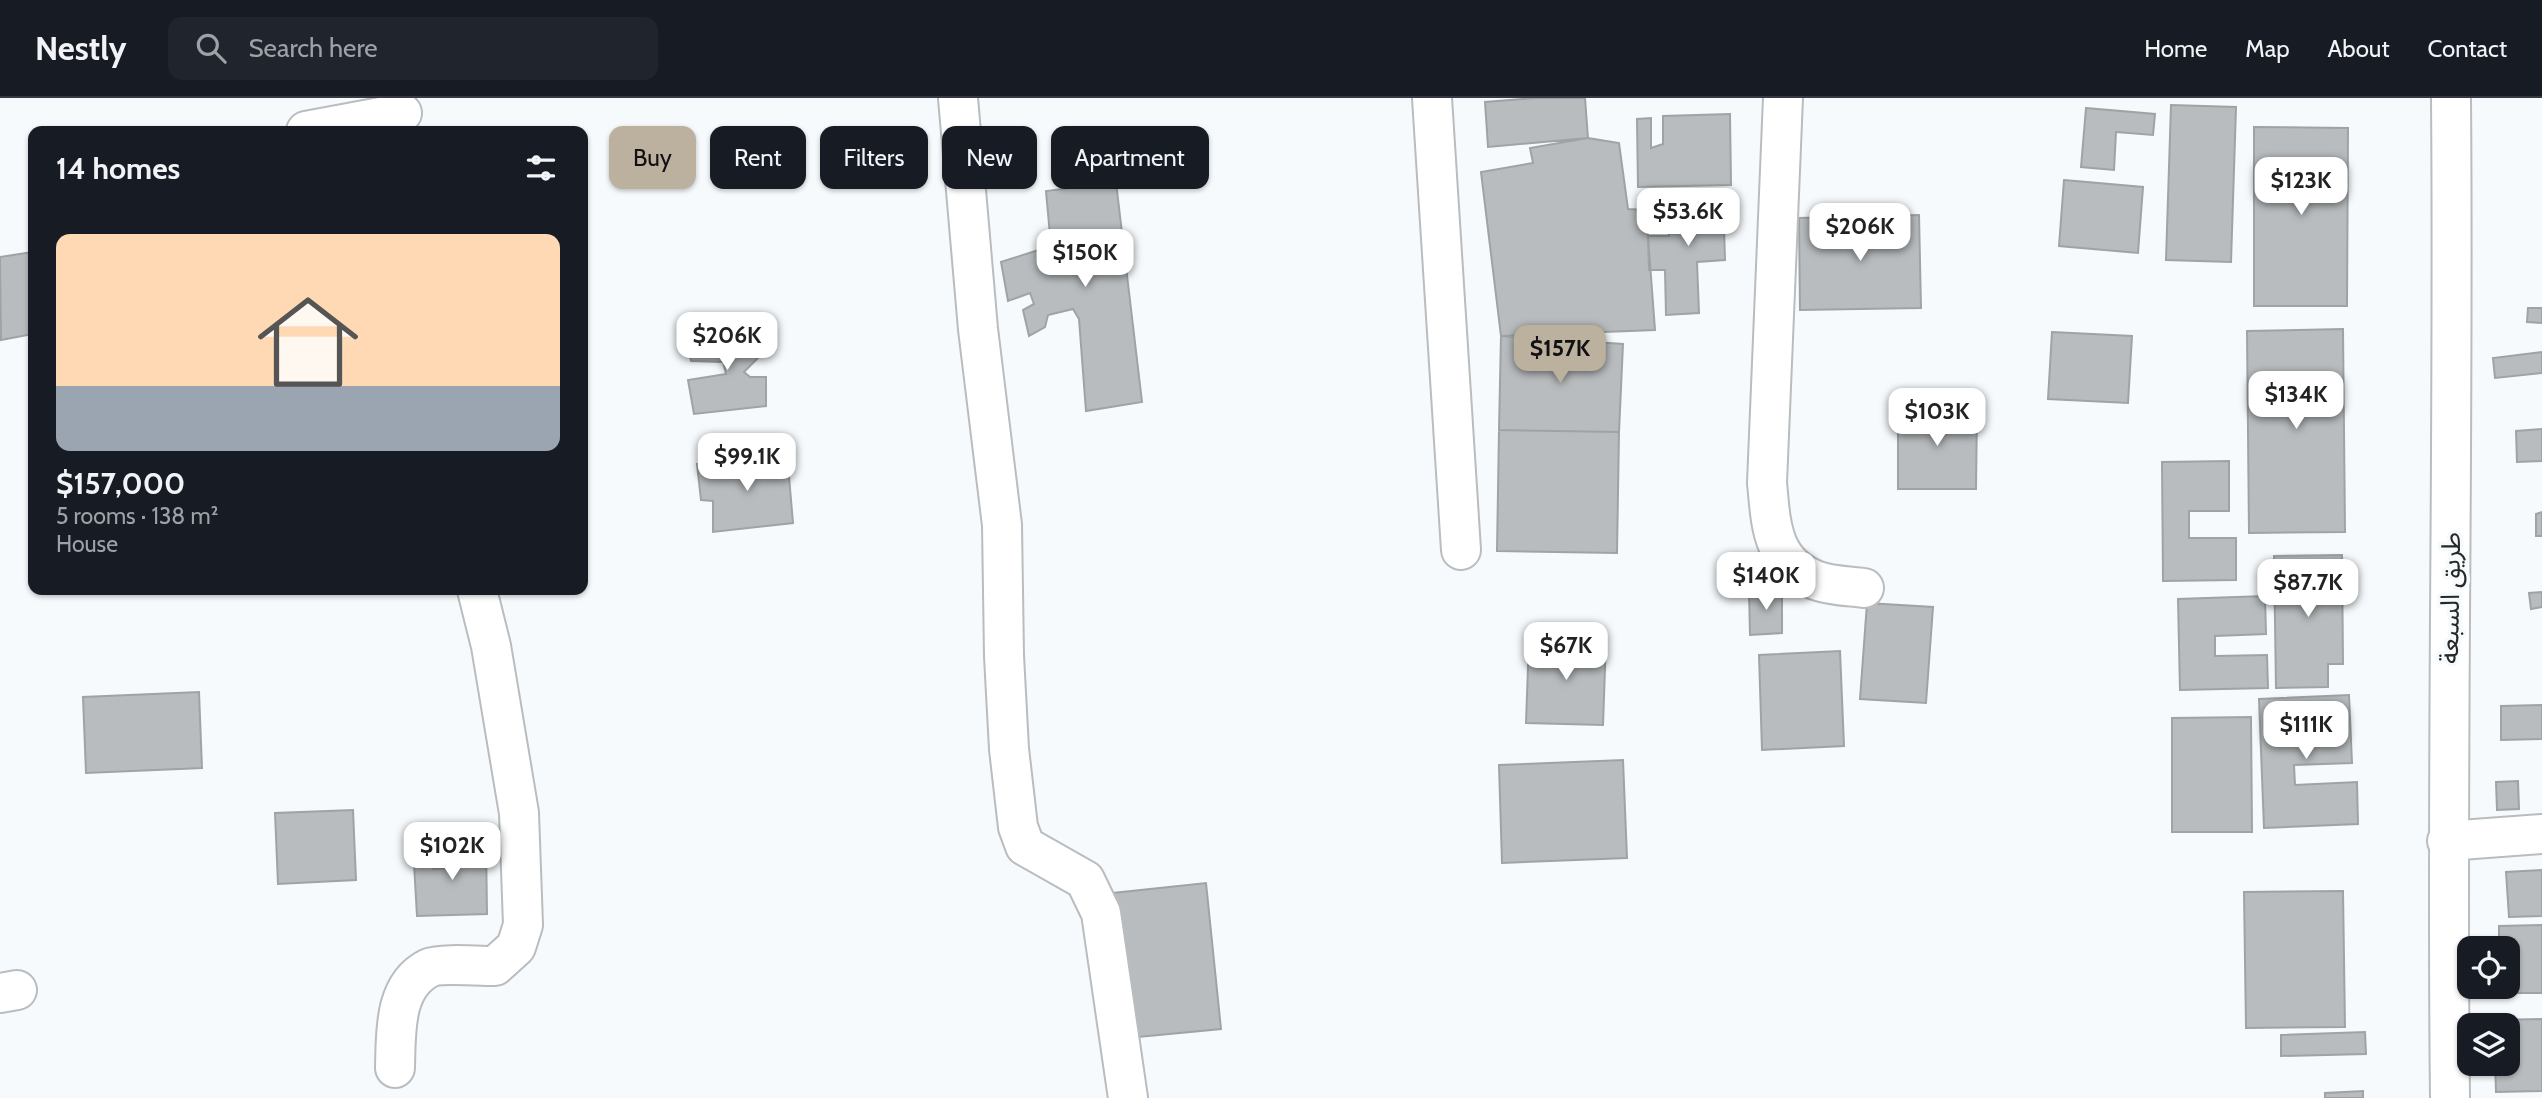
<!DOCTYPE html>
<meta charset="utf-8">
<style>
body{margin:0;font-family:Cabin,"Noto Sans Arabic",sans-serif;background:#20242c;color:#f1f3f6;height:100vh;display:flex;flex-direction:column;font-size:26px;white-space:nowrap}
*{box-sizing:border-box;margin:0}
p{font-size:23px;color:#9ea1a6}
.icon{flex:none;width:38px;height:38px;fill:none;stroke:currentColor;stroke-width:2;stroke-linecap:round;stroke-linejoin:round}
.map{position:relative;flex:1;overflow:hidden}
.side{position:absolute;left:28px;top:28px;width:560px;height:469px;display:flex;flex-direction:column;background:#171b24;border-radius:14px;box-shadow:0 2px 5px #0004}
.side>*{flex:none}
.guide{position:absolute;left:609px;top:28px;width:665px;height:63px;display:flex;gap:14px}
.controls{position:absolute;left:2457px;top:838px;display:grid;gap:14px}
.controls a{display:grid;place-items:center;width:63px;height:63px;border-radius:14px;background:#171b24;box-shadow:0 2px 5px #0004;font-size:35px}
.price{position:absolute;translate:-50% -60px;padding:0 16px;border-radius:14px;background:#fff;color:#222;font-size:23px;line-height:46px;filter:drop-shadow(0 2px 4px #0008)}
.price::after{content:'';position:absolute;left:50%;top:42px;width:21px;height:16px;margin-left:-10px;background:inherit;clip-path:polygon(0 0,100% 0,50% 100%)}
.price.active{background:#bcb09e;color:#111}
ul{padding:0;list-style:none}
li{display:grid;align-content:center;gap:14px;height:371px;padding:0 28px}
li span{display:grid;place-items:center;height:217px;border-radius:14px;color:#555}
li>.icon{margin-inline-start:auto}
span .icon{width:126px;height:126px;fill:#fffc;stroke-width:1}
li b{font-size:30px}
h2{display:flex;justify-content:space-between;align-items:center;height:84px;padding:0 28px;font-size:30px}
.pill{padding:0 24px;border-radius:14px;background:#171b24;box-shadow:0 2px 5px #0004;font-size:24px;line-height:63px}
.pill.active{background:#bcb09e;color:#111}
header{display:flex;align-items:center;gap:42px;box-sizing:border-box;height:98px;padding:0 35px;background:#171b24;border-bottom:2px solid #363941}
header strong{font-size:33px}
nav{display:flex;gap:38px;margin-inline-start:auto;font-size:24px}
.search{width:490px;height:63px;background:#20242c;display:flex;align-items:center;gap:18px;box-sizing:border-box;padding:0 24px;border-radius:14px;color:#9ea1a6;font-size:26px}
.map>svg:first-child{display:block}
.building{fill:#b8bcbe;stroke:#9fa3a5;stroke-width:2}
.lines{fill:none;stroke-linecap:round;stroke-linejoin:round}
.minor-casing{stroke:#b9bdbf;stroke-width:42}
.tertiary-casing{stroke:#b9bdbf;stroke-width:42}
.minor{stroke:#fff;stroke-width:38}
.tertiary{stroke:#fff;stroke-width:38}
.labels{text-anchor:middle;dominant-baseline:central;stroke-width:7;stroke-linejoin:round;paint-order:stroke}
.street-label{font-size:26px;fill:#262828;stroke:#f6fafc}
</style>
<header>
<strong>Nestly</strong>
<div class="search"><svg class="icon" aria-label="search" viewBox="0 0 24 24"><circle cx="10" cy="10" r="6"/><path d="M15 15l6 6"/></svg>Search here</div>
<nav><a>Home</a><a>Map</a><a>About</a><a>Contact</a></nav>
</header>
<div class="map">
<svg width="2542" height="1000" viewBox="0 0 2542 1000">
<rect width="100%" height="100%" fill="#f6fafc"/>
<path class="building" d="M1535 0H1585L1588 40 1488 49 1485 4Z
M2171 7 2236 9 2231 164 2166 162Z
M2086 10 2155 16 2153 37 2116 34 2114 72 2081 69Z
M1730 16 1731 87 1638 89 1637 21 1651 20V50L1663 46V18Z
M2254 29 2348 30 2347 208H2254Z
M1588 40 1619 45 1628 111 1646 112 1655 232 1501 238 1481 74 1533 65 1530 50Z
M2064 82 2143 89 2138 155 2059 148Z
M1116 84 1142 304 1086 313 1079 221 1073 211 1048 217 1045 229 1029 238 1023 212 1034 206 1030 195 1008 203 1001 164 1051 148 1046 93Z
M1723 97 1725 162 1697 164 1699 215 1666 217 1665 172H1649L1648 138H1669L1667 100Z
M1919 117 1921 210 1800 212 1799 120Z
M33 154V236L1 242 0 159Z
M2528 210H2542V225L2527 224Z
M758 229 761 257 744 274 750 279H766V308L694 316 688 282 726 276 723 264 691 263 686 239Z
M2343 231 2345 434 2249 435 2247 233Z
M2052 234 2132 238 2128 305 2048 301Z
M1501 238 1623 246 1619 334 1499 332Z
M2542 254V275L2495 280 2493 260Z
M1898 310H1977L1976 391H1898Z
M2542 331V363L2517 364 2516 333Z
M1499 332 1619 334 1617 455 1497 453Z
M766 354 769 366 788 367 793 425 713 434V403L701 402 697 366 737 365 739 359Z
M2229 363V413H2189V440H2236V482L2163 483 2162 364Z
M2542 414V438H2536V416Z
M2342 457 2343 566H2328V589L2276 590 2274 458Z
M1782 492V535L1750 537 1749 493Z
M2542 494V509L2531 511 2529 495Z
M2265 498 2266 536 2215 538V558L2267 557 2268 590 2180 592 2178 501Z
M1867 505 1933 509 1926 605 1860 601Z
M1529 541 1606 542 1603 627 1526 625Z
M1840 553 1844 648 1762 652 1759 557Z
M199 594 202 670 86 675 83 599Z
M2349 597 2352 665 2294 667 2295 687 2357 684 2358 726 2264 730 2259 601Z
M2542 607V641L2501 642V608Z
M2251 619 2252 734H2172V620Z
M1623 662 1627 760 1502 765 1499 667Z
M2518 683 2519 711 2497 712 2496 684Z
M353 712 356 782 278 786 275 715Z
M486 745 487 816 417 818 413 748 428 746 433 771 448 770V747Z
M2542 772V818L2509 819 2506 774Z
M1206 785 1221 931 1128 940 1113 795Z
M2343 793 2345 929 2246 930 2244 794Z
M2542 827V895H2500V889H2508V850H2499V828Z
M2542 921V993L2496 994 2495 966H2508V928H2494V922Z
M2365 934 2366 956 2281 958V937Z
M2363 993V1000H2325V995Z"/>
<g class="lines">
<defs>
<path id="minor" d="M958 0 978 231 1002 427 1004 558 1009 651 1018 729 1025 748 1085 782 1101 815 1128 1000
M1432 0 1461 452
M1783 0 1767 385C1771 426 1771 464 1815 482 1830 488 1849 488 1864 490
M306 33 402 15
M2447 743 2542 736
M0 895 17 892
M395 970C396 936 393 888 429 870 439 865 482 868 495 868L516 849 523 827 519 715 491 548 477 492"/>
<path id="tertiary" d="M2450 1000C2446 667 2454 333 2451 0"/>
</defs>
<use href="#minor" class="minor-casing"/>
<use href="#tertiary" class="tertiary-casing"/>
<use href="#minor" class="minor"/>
<use href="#tertiary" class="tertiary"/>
</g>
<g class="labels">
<g class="street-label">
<text transform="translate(2450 500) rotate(-89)">طريق السبعة</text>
</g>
</g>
</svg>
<div class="controls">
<a><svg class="icon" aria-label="locate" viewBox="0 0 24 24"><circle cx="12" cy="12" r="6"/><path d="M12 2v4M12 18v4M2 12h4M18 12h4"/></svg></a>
<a><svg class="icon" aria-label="layers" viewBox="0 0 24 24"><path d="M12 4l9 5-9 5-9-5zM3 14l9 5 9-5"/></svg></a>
</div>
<b class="price" style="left:2301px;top:119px">$123K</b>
<b class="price" style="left:1688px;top:150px">$53.6K</b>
<b class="price" style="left:1860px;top:165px">$206K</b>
<b class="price" style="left:1085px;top:191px">$150K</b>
<b class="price" style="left:727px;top:274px">$206K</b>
<b class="price active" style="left:1560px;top:287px">$157K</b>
<b class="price" style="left:2296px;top:333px">$134K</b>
<b class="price" style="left:1937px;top:350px">$103K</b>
<b class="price" style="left:747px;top:395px">$99.1K</b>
<b class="price" style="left:1766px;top:514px">$140K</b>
<b class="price" style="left:2308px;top:521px">$87.7K</b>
<b class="price" style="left:1566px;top:584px">$67K</b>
<b class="price" style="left:2306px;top:663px">$111K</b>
<b class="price" style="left:452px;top:784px">$102K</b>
<div class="guide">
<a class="pill active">Buy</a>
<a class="pill">Rent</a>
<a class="pill">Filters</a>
<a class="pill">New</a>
<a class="pill">Apartment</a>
</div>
<section class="side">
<h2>14 homes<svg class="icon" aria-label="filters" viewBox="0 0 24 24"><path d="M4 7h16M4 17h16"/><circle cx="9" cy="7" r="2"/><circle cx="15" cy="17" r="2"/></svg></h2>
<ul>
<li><span style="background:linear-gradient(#ffd9b3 70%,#9aa5b1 0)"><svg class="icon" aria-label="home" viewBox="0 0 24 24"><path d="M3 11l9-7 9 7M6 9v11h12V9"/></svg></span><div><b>$157,000</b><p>5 rooms · 138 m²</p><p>House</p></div></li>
</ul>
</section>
</div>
